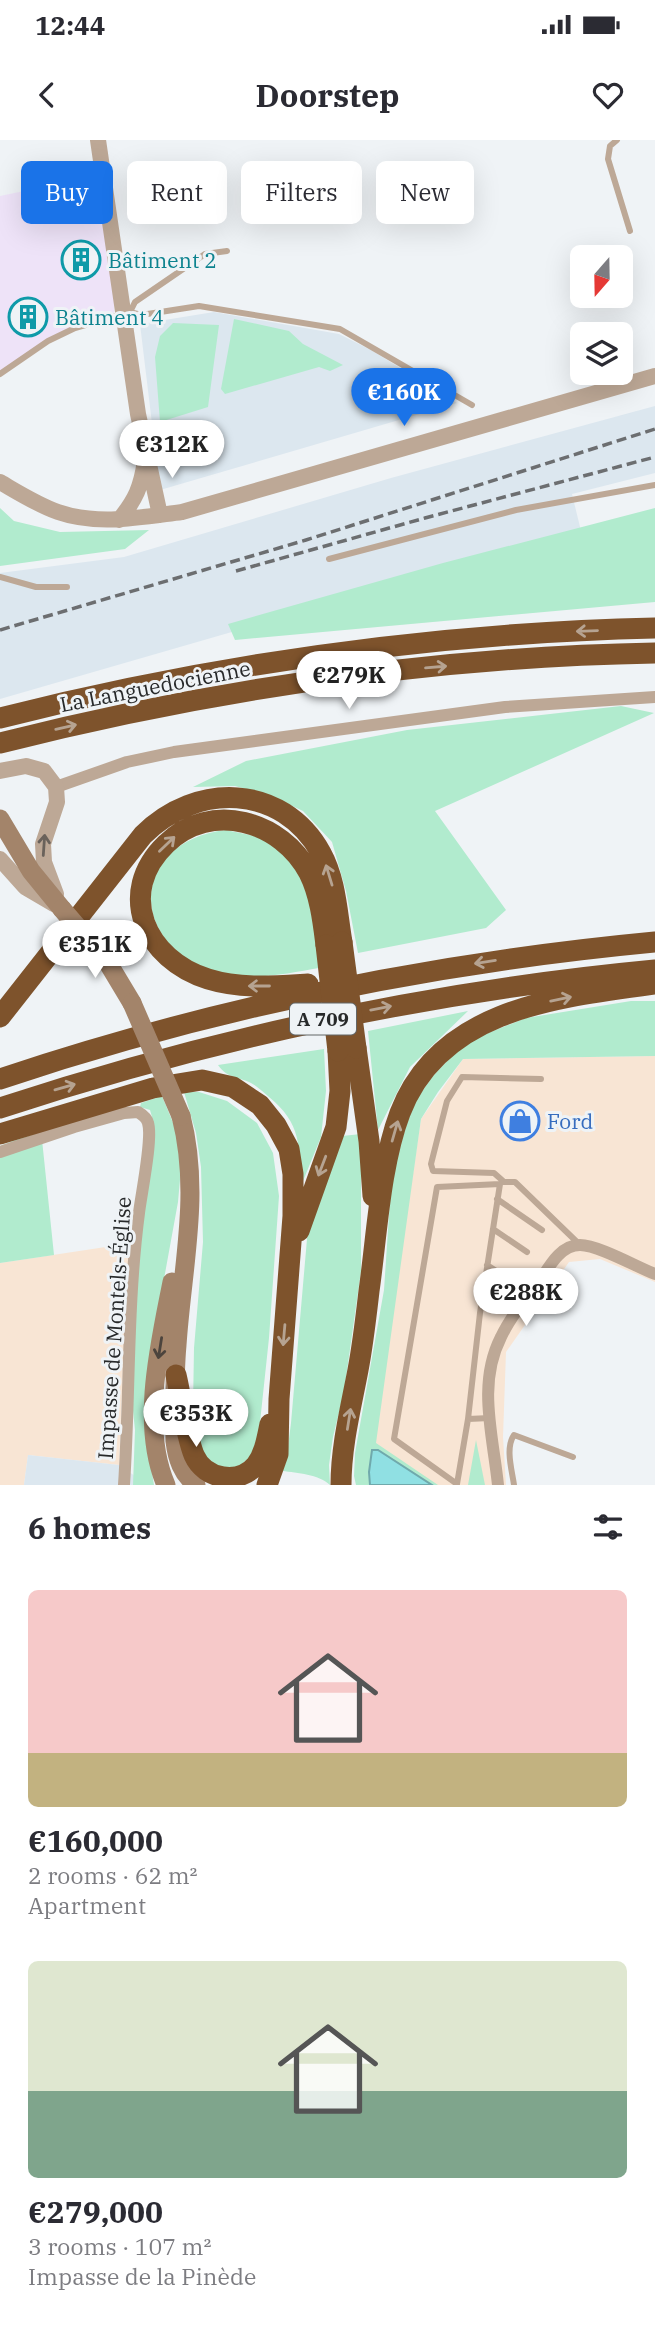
<!DOCTYPE html>
<meta charset="utf-8">
<style>
body{margin:0;font-family:"IBM Plex Serif",serif;background:#f7f7f7;color:#2b2b33;height:100vh;display:flex;flex-direction:column;font-size:26px;white-space:nowrap}
*{box-sizing:border-box;margin:0}
p{font-size:23px;color:#7c7c81}
.icon{flex:none;width:38px;height:38px;fill:none;stroke:currentColor;stroke-width:2;stroke-linecap:round;stroke-linejoin:round}
.map{position:relative;height:1345px;overflow:hidden}
.drawer{display:flex;flex-direction:column;background:#fff;flex:1}
.drawer>*{flex:none}
.top-card{position:absolute;left:21px;top:21px;width:614px;height:63px;display:flex;gap:14px}
.needle{width:46px;rotate:200deg}
.buttons{position:absolute;left:570px;top:105px;display:grid;gap:14px}
.buttons a{display:grid;place-items:center;width:63px;height:63px;border-radius:10px;background:#fff;box-shadow:0 7px 28px #0002;font-size:35px}
.price{position:absolute;translate:-50% -60px;padding:0 16px;border-radius:24px;background:#fff;color:#222;font-size:23px;line-height:46px;filter:drop-shadow(0 2px 4px #0008)}
.price::after{content:'';position:absolute;left:50%;top:42px;width:21px;height:16px;margin-left:-10px;background:inherit;clip-path:polygon(0 0,100% 0,50% 100%)}
.price.active{background:#1a73e8;color:#fff}
ul{padding:0;list-style:none}
li{display:grid;align-content:center;gap:14px;height:371px;padding:0 28px}
li span{display:grid;place-items:center;height:217px;border-radius:10px;color:#555}
li>.icon{margin-inline-start:auto}
span .icon{width:126px;height:126px;fill:#fffc;stroke-width:1}
li b{font-size:30px}
h2{display:flex;justify-content:space-between;align-items:center;height:84px;padding:0 28px;font-size:30px}
.chip{padding:0 24px;border-radius:10px;background:#fff;box-shadow:0 7px 28px #0002;font-size:24px;line-height:63px}
.chip.active{background:#1a73e8;color:#fff}
.status{display:flex;justify-content:space-between;align-items:center;height:49px;padding:0 35px;background:#fff;direction:ltr}
.status svg{height:19px;fill:currentColor}
header{display:flex;justify-content:space-between;align-items:center;height:91px;padding:0 28px;background:#fff;font-size:32px;font-weight:700}
.map>svg:first-child{display:block}
.commercial{fill:#f8e5d4}
.built{fill:#dce7ef}
.education{fill:#eee3f8}
.green{fill:#b1ebce}
.water{fill:#90e0e3;stroke:#70a9ac;stroke-width:2}
.lines{fill:none;stroke-linecap:round;stroke-linejoin:round}
.service{stroke:#bda896;stroke-width:6}
.minor{stroke:#bda896;stroke-width:12}
.tertiary{stroke:#bda896;stroke-width:16}
.secondary{stroke:#a3846a;stroke-width:19}
.motorway{stroke:#7e532c;stroke-width:21}
.rail{stroke:#6c6e70;stroke-width:3.5;stroke-dasharray:10 5;stroke-linecap:butt}
.secondary-bridge{stroke:#a3846a;stroke-width:19}
.motorway-bridge{stroke:#7e532c;stroke-width:21}
.oneway{stroke:#b6a391}
.oneway2{stroke:#6a625b}
.oneway3{stroke:#4c443d}
.labels{text-anchor:middle;dominant-baseline:central;stroke-width:6;stroke-linejoin:round;paint-order:stroke}
.shield{fill:#eff3f6;stroke:#636667;stroke-width:2}
.shield-label{font-size:19px;font-weight:bold;fill:#27292a}
.culture-label{font-size:21px;fill:#0d838f;stroke:#eff3f6;text-anchor:start}
.street-label{font-size:21px;fill:#27292a;stroke:#eff3f6}
.shop-label{font-size:21px;fill:#366cbe;stroke:#eff3f6;text-anchor:start}
</style>
<div class="status"><b>12:44</b><svg viewBox="0 0 49 12"><path d="M0 12V9h3v3zM5 12V6h3v6zM10 12V3h3v9zM15 12V0h3v12zM26 1h20v11H26zM47 4h2v5h-2z"/></svg></div>
<header><svg class="icon" aria-label="back" viewBox="0 0 24 24"><path d="M15 5l-7 7 7 7"/></svg>Doorstep<svg class="icon" aria-label="heart" viewBox="0 0 24 24"><path d="M12 20l-8-8c-3-5 5-10 8-4 3-6 11-1 8 4z"/></svg></header>
<div class="map">
<svg width="655" height="1345" viewBox="0 0 655 1345">
<rect width="100%" height="100%" fill="#eff3f6"/>
<path class="commercial" d="M655 916V1142L600 1119 569 1122 506 1212 503 1297 506 1345H370L369 1332 421 979 463 919Z
M132 1103 124 1202 119 1325 28 1315 24 1345H0V1123Z"/>
<path class="built" d="M214 172 339 194 371 210 457 263 160 350 140 184Z
M655 266V333L572 354 581 391 0 559V433L124 417 391 338Z
M28 1315 119 1325 148 1345H24Z"/>
<path class="education" d="M96 36 114 152V173L50 197 0 231V56Z"/>
<path class="green" d="M234 179 289 191 303 204 343 225 330 231 319 227 225 254 221 249Z
M173 183 219 185 208 267 160 282 155 217 160 196Z
M0 368 14 381 60 392 149 390 125 409 0 426Z
M655 368V462L235 500 228 484 443 423Z
M621 566 654 573 435 671 506 770 486 788 358 813 346 751 332 702 303 671 271 656 235 646 193 647 246 621 407 590Z
M226 690 260 697 286 716 305 741 314 765 319 828C285 834 242 843 208 830 124 796 135 700 226 690Z
M631 861H655V916L463 919 438 952 421 979 376 1303 438 1345H432L378 1310H372L369 1332 370 1345H356L354 1336 355 1313 384 1150 391 1045 397 1016 413 964 433 936 454 914 473 899 526 878Z
M468 871 410 927 378 990 368 891Z
M324 909 326 951 321 997 301 1046C299 1006 302 984 269 957 263 952 257 946 251 943 237 936 228 939 218 925Z
M184 952H199L227 961 257 983 273 1013 279 1056 269 1198 258 1301 250 1317 236 1329 211 1325 199 1305 193 1267 194 1208 203 1102 201 1027 196 993Z
M162 956 174 985 182 1017 178 1062 154 1194 149 1315 154 1345H133L135 1290 132 1261 137 1132 154 984 150 970 140 967 141 963Z
M41 990 54 1115 0 1123V1006Z
M361 994V1131L344 1252 333 1297 329 1325 330 1345C318 1334 298 1333 282 1331L286 1322 291 1283 309 1076 342 996Z
M476 1300 485 1345H468Z"/>
<path class="water" d="M372 1310H378L432 1345H370L369 1332Z"/>
<g class="lines">
<path class="service" d="M617 0 610 6 608 19 630 91
M130 172 135 162 205 114 227 111
M0 234 48 201 75 188 130 172 141 175 199 166 340 189 472 265
M329 419 516 370 655 345
M0 437 36 447H67
M503 1041 494 1033 433 1031 431 1024 447 961 462 937 541 939
M502 1042H515L578 1103
M497 1059 542 1090
M493 1089 527 1112
M487 1125 510 1140
M468 1279 480 1173 500 1044 437 1047 394 1299 457 1344 468 1279 490 1278
M514 1345C512 1330 505 1308 514 1295L573 1317"/>
<path class="minor" d="M56 647 127 622 174 612 505 567 655 557
M0 1012 74 987 124 973 138 972C143 975 147 978 148 983 153 998 141 1055 139 1073 127 1164 130 1255 124 1345
M498 1345C493 1295 477 1244 501 1197 511 1176 527 1157 541 1139 550 1125 561 1105 580 1105 598 1105 637 1127 655 1134"/>
<path class="tertiary" d="M98 0 138 274 160 375
M0 342C19 353 38 365 58 372 98 386 142 377 182 372L655 236
M119 380C136 359 141 347 145 321
M0 631 26 626 44 631 56 647 57 662 43 704 44 722 56 754
M0 719 25 747 54 764"/>
<path class="secondary" d="M0 679 31 731 62 769
M86 797 108 823 132 863
M181 976C201 1053 182 1128 177 1205 174 1237 175 1270 175 1301 177 1319 182 1333 196 1345
M166 1345C140 1285 160 1203 172 1142"/>
<path class="motorway" d="M0 578C214 524 435 493 655 488
M0 603C213 549 435 517 655 513
M308 844C274 846 240 849 208 839 146 820 115 753 166 704 211 660 282 681 309 733 320 755 323 781 326 805
M0 877 143 695C196 642 282 643 321 713 336 740 337 773 342 802
M356 908 369 1001 373 1056
M0 939C212 868 432 823 655 802
M0 968C213 898 431 851 655 830
M0 994 153 948 202 940 233 947 260 965 276 985 289 1009 293 1034V1076L279 1259 278 1314 267 1345
M299 1091 336 987 340 951 338 911
M176 1235C182 1260 185 1292 194 1315 205 1340 239 1345 256 1325 265 1313 267 1298 270 1284
M341 1345C341 1306 351 1267 358 1230 363 1204 366 1177 369 1151 377 1095 380 1026 400 973 440 868 559 857 655 844"/>
<path class="rail" d="M236 431 425 378 655 317
M0 490 306 400 655 289"/>
<path class="secondary-bridge" d="M62 769 86 797
M132 863 181 976"/>
<path class="motorway-bridge" d="M342 802 356 908
M326 805 338 911"/>
</g>
<defs><path id="oneway-shaft" d="M-6 0H5M1.5-3L5.5 0L1.5 3" fill="none" stroke-width="1.6" stroke-linecap="round" stroke-linejoin="round" transform="scale(1.75)"/></defs>
<g class="oneway">
<use href="#oneway-shaft" transform="translate(587 491) rotate(178)"/>
<use href="#oneway-shaft" transform="translate(436 527) rotate(-5)"/>
<use href="#oneway-shaft" transform="translate(66 587) rotate(-13)"/>
<use href="#oneway-shaft" transform="translate(167 704) rotate(-44)"/>
<use href="#oneway-shaft" transform="translate(329 735) rotate(-107)"/>
<use href="#oneway-shaft" transform="translate(485 822) rotate(171)"/>
<use href="#oneway-shaft" transform="translate(259 846) rotate(-180)"/>
<use href="#oneway-shaft" transform="translate(561 859) rotate(-12)"/>
<use href="#oneway-shaft" transform="translate(381 868) rotate(-11)"/>
<use href="#oneway-shaft" transform="translate(65 947) rotate(-16)"/>
<use href="#oneway-shaft" transform="translate(395 991) rotate(-74)"/>
<use href="#oneway-shaft" transform="translate(322 1026) rotate(111)"/>
<use href="#oneway-shaft" transform="translate(284 1195) rotate(95)"/>
<use href="#oneway-shaft" transform="translate(349 1279) rotate(-81)"/>
</g>
<use class="oneway2" href="#oneway-shaft" transform="translate(44 705) rotate(-86)"/>
<use class="oneway3" href="#oneway-shaft" transform="translate(160 1208) rotate(99)"/>
<defs>
<symbol id="building-ring" viewBox="-11 -11 22 22"><circle r="9.5" fill="#eff3f6" stroke="#0f9aa8" stroke-width="1.5"/><path d="M-4-6H4V6H1V3H-1V6H-4ZM-2.5-4.3h1.7v1.8h-1.7ZM.8-4.3h1.7v1.8H.8ZM-2.5-1h1.7V.8h-1.7ZM.8-1h1.7V.8H.8Z" fill="#0f9aa8"/></symbol>
<symbol id="shop-ring" viewBox="-11 -11 22 22"><circle r="9.5" fill="#eff3f6" stroke="#3f7fe0" stroke-width="1.5"/><path d="M-5-2.5h2.3a2.7 3.5 0 0 1 5.4 0H5L5.5 6h-11ZM-1.5-2.5h3a1.5 2.3 0 0 0-3 0Z" fill="#3f7fe0"/></symbol>
</defs>
<g fill-rule="evenodd">
<use href="#building-ring" x="59" y="98" width="44" height="44"/>
<use href="#building-ring" x="6" y="155" width="44" height="44"/>
<use href="#shop-ring" x="498" y="959" width="44" height="44"/>
</g>
<g class="labels">
<rect class="shield" x="290" y="863.5" width="66" height="31" rx="5"/>
<g class="shield-label">
<text x="323" y="879">A 709</text>
</g>
<g class="culture-label">
<text x="108" y="120">Bâtiment 2</text>
<text x="55" y="177">Bâtiment 4</text>
</g>
<g class="street-label">
<text transform="translate(155 546) rotate(-11)">La Languedocienne</text>
<text transform="translate(114 1188) rotate(-86)">Impasse de Montels-Église</text>
</g>
<g class="shop-label">
<text x="547" y="981">Ford</text>
</g>
</g>
</svg>
<div class="buttons">
<a><svg class="needle" viewBox="-14 -14 28 28"><path d="M0-13l5 13h-10z" fill="#e53935"/><path d="M0 13l5-13h-10z" fill="#7c7c81"/></svg></a>
<a><svg class="icon" aria-label="layers" viewBox="0 0 24 24"><path d="M12 4l9 5-9 5-9-5zM3 14l9 5 9-5"/></svg></a>
</div>
<b class="price active" style="left:404px;top:288px">€160K</b>
<b class="price" style="left:172px;top:340px">€312K</b>
<b class="price" style="left:349px;top:571px">€279K</b>
<b class="price" style="left:95px;top:840px">€351K</b>
<b class="price" style="left:526px;top:1188px">€288K</b>
<b class="price" style="left:196px;top:1309px">€353K</b>
<div class="top-card">
<a class="chip active">Buy</a>
<a class="chip">Rent</a>
<a class="chip">Filters</a>
<a class="chip">New</a>
</div>
</div>
<section class="drawer">
<h2>6 homes<svg class="icon" aria-label="filters" viewBox="0 0 24 24"><path d="M4 7h16M4 17h16"/><circle cx="9" cy="7" r="2"/><circle cx="15" cy="17" r="2"/></svg></h2>
<ul>
<li><span style="background:linear-gradient(#f6c9c9 75%,#c2b280 0)"><svg class="icon" aria-label="home" viewBox="0 0 24 24"><path d="M3 11l9-7 9 7M6 9v11h12V9"/></svg></span><div><b>€160,000</b><p>2 rooms · 62 m²</p><p>Apartment</p></div></li>
<li><span style="background:linear-gradient(#dfe7d0 60%,#7fa58c 0)"><svg class="icon" aria-label="home" viewBox="0 0 24 24"><path d="M3 11l9-7 9 7M6 9v11h12V9"/></svg></span><div><b>€279,000</b><p>3 rooms · 107 m²</p><p>Impasse de la Pinède</p></div></li>
</ul>
</section>
